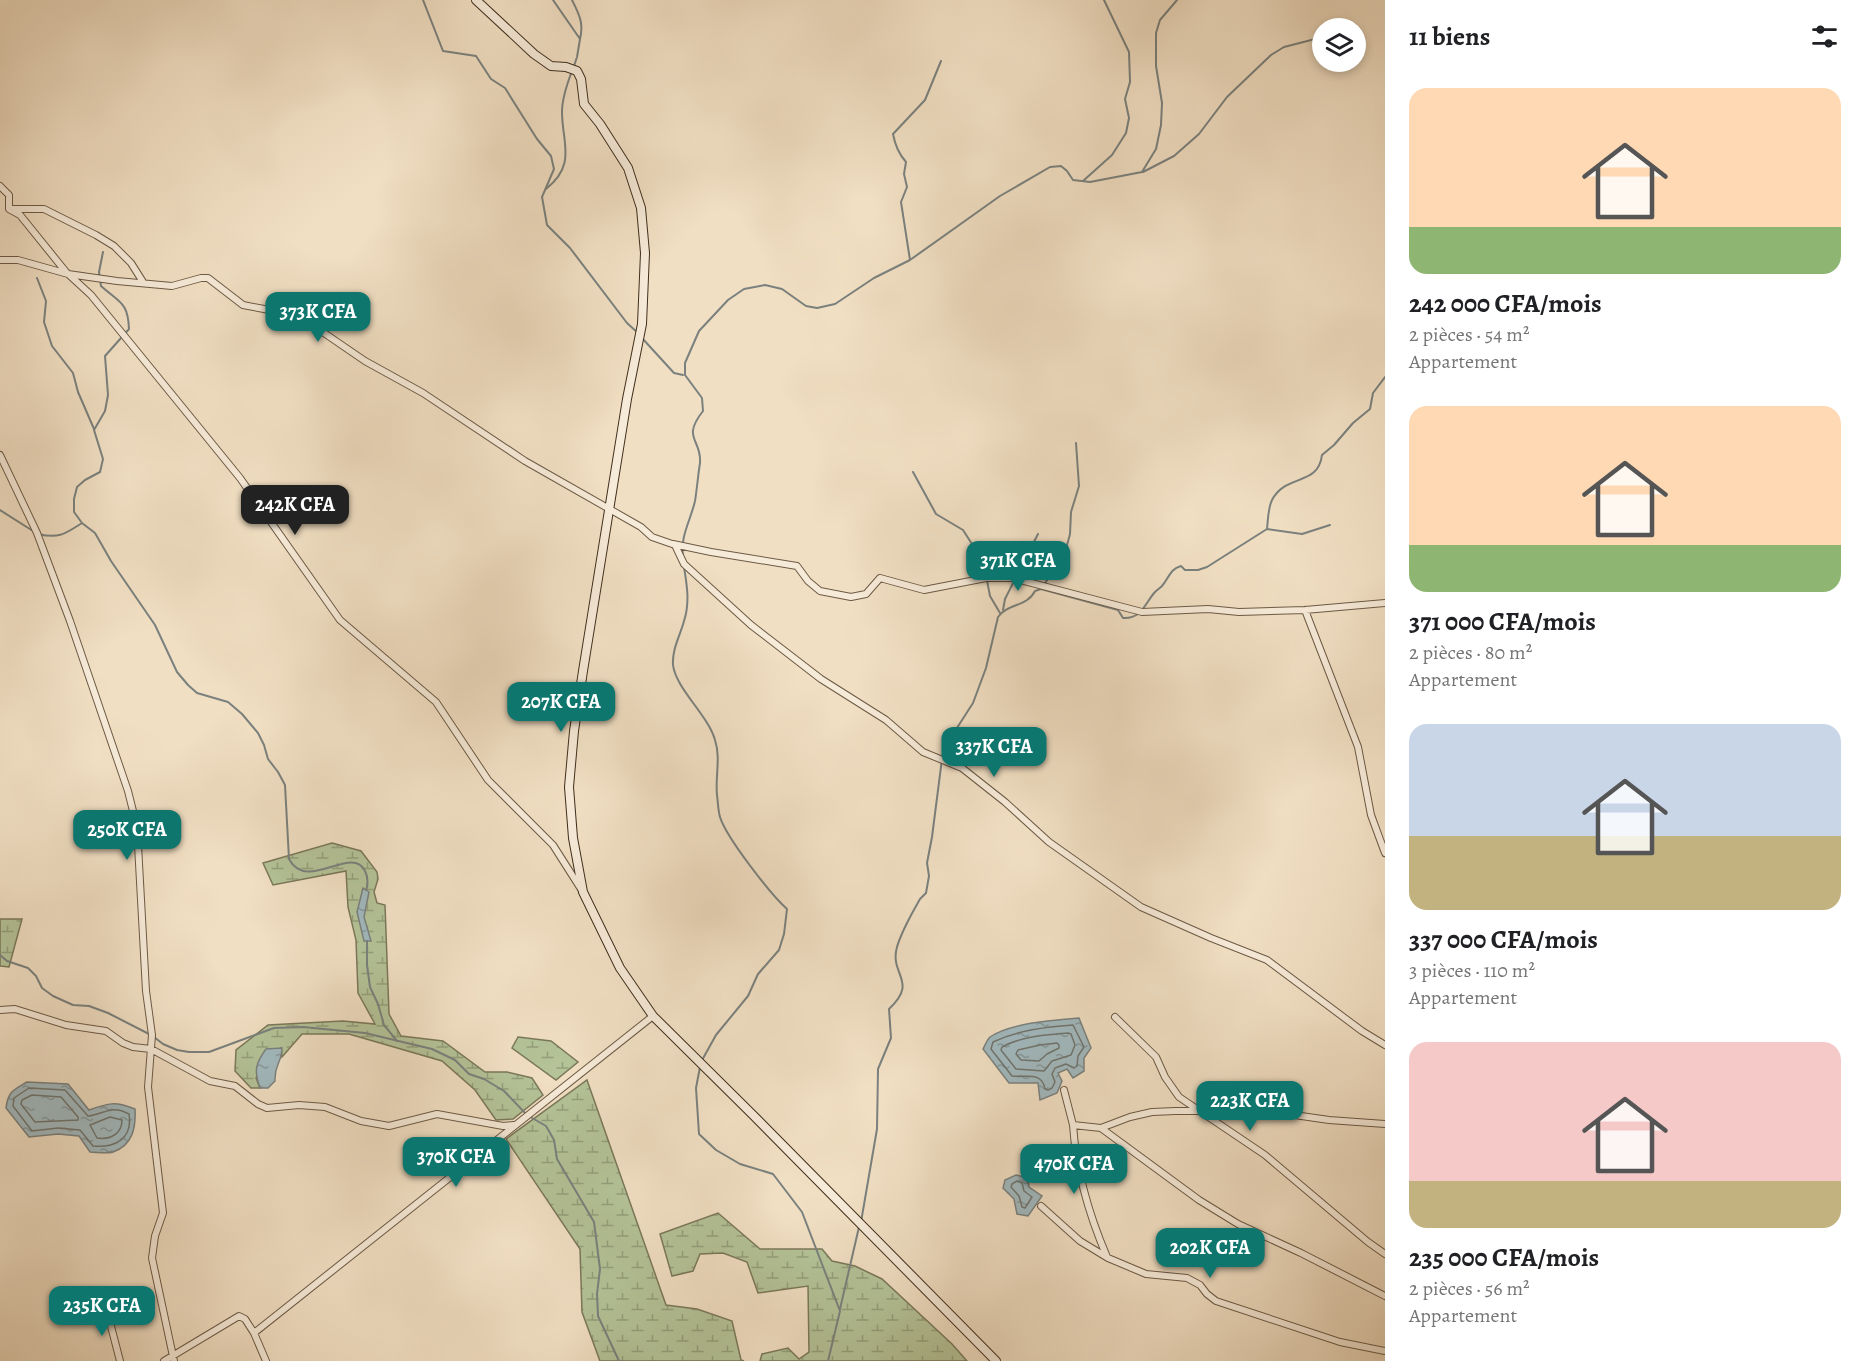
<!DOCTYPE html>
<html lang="fr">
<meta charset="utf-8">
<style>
body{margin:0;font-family:Alegreya,serif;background:#f6f6f6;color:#202124;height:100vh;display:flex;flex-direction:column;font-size:22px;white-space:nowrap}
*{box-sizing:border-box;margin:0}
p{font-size:20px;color:#757577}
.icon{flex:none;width:33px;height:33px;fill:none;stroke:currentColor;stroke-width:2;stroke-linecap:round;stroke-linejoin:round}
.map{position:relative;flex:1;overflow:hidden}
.sheet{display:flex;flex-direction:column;background:#fff;width:480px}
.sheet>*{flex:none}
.buttons{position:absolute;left:1312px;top:18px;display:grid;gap:12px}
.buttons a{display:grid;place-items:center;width:54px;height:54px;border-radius:50%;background:#fff;box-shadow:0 3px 9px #0003;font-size:30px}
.price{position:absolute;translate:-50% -51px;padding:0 14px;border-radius:12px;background:#0f766e;color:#fff;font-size:20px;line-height:39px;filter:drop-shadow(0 2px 3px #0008)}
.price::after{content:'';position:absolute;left:50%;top:36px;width:18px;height:14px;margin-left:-9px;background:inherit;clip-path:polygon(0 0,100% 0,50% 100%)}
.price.selected{background:#222;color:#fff}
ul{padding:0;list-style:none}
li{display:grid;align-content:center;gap:12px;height:318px;padding:0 24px}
li span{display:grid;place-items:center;height:186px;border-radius:18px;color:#555}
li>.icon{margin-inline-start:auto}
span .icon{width:108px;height:108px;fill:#fffc;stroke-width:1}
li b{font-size:26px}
h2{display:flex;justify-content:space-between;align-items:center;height:72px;padding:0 24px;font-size:26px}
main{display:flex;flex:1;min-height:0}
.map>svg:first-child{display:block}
.wetland{fill:url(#wetland-marsh);stroke:#7a785a;stroke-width:1.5}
.water{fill:url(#water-ripples);stroke:#7a817e;stroke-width:1.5}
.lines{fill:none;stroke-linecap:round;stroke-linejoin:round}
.shore{stroke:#70746e;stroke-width:1.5}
.stream{stroke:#7a817e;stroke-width:2}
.street-casing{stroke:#6c5a46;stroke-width:8}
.secondary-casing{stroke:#3f2e1c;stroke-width:10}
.street{stroke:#f6ead8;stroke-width:6}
.secondary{stroke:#f6ead8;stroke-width:8}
</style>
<main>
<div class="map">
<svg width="1385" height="1361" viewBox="0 0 1385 1361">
<defs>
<pattern id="wetland-marsh" width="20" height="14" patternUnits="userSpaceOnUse" patternTransform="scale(1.5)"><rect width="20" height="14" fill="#b4c398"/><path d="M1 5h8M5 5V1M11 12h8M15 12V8" fill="none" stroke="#949f7b"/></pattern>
<pattern id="water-ripples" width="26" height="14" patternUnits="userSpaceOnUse" patternTransform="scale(1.5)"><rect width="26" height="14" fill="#a1b9bf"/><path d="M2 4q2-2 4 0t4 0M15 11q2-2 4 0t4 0" fill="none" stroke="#85979a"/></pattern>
</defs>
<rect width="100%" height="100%" fill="#f1dfc3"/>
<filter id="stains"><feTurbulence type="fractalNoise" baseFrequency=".00333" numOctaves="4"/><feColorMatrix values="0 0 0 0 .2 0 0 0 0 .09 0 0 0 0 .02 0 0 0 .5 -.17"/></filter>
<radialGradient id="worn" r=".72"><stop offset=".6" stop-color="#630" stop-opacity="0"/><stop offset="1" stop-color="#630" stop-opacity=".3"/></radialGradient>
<path class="wetland" d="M332 843 361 851 377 872 378 879 374 892 377 903 385 905 389 1014 401 1036 443 1041 485 1072H507L532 1078 543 1095 513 1119 496 1120 475 1090 442 1061 349 1034H302L282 1057 281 1048 256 1078 260 1088H251L235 1071 236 1050 268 1025 343 1021 375 1024 358 993 356 940 348 907 346 871 273 885 263 863Z
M0 919H22L9 967 0 966Z
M518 1037 551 1041 578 1062 556 1080 512 1048Z
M587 1080 666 1305 697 1309 732 1321 741 1360 744 1361H600L582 1312 580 1249 506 1139Z
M718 1213 760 1249H822L832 1261 855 1266 882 1279 952 1344 967 1361H760L762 1354 788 1348 799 1359 809 1352 808 1286 758 1293 747 1262 723 1253 700 1254 693 1271 672 1276 660 1234Z"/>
<path class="water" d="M363 888 369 892 364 917 371 941H364L357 912Z
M1079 1018 1091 1048 1084 1058V1071L1073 1078 1067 1069 1058 1073 1062 1081 1057 1093 1040 1100 1038 1083H1009L983 1049C985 1045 987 1040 990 1037 1010 1023 1054 1020 1079 1018Z
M282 1048C282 1063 274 1064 275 1081L268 1088H260C254 1071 255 1064 266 1049Z
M27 1082 68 1084 89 1110C109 1103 115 1101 135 1109 136 1127 133 1145 113 1152 107 1154 96 1152 90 1152L79 1136 58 1134 29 1137 6 1108C8 1091 14 1090 27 1082Z
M1016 1175 1028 1178 1029 1187 1042 1196 1028 1216 1017 1214 1014 1199 1003 1188 1005 1180Z"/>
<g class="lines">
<path class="shore" d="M1073 1025 1084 1047 1078 1056 1077 1066 1074 1068 1066 1064 1055 1068 1052 1074 1055 1082 1052 1088 1048 1090 1045 1089C1042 1071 1026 1078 1012 1076L991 1049 993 1042C1018 1030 1046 1027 1073 1025Z
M1068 1033 1071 1034 1075 1045 1071 1055 1052 1061 1044 1071 1016 1069 1001 1050 1002 1047C1022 1036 1046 1035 1068 1033Z
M1057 1043 1059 1045V1048L1047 1054 1039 1061 1021 1060 1016 1054 1018 1050 1040 1045Z
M29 1088 65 1090 88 1116C105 1114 111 1104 129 1114 133 1139 115 1148 93 1146L80 1130 58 1128 32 1131 13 1106 14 1098Z
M32 1095 61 1097 78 1117V1120L35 1122 21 1104 22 1100Z
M110 1117 122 1120C122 1134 110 1140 97 1138L90 1125Z
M1017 1181 1022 1183 1024 1191 1032 1197 1025 1208 1022 1207 1019 1196 1011 1187 1012 1184Z"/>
<path class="stream" d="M423 0 443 51 476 56 491 79 505 88 537 139 551 156 554 169 542 197 547 225 570 248 627 323 638 333
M553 0 580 39 577 57 574 66
M572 0C579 14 584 23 580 39
M1143 172 1174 156 1199 134 1227 97 1271 55 1284 47 1323 37
M1083 181 1112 155 1126 133 1129 118 1125 99 1130 82 1129 52 1104 0
M546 189C577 164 562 143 562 112 562 98 567 84 572 71
M103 252 99 272 101 286C120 303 128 302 129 329L105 356 108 395 105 411 94 430 103 459 100 472 85 480 77 487 74 499V512L82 523 95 533 111 561 155 625 177 672 188 685 197 693 228 702 242 714 258 733 264 745 268 759 278 772 285 785 289 859C307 893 352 844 365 871 368 877 368 884 366 890
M910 260 901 202 907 187 904 174 906 162C898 153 895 145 893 134L925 100 941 61
M37 278 46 301 44 322 52 346 73 373 78 392 94 429
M642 338 674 373 683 375
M913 472 936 514 963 530 972 544 984 565 990 596 1000 613
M0 510 33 531
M1267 529 1302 534 1330 525
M38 534C59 539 65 534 82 523
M683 555C680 537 691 519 695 501 697 489 698 475 700 463 702 439 681 439 703 411L702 398 685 375V363L699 331 728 300 744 289 765 285 782 289 806 306 817 308 835 304 874 278 910 260 1000 196 1050 167 1061 166 1067 171 1073 180 1090 182 1142 172 1156 149 1161 125 1162 103 1156 66V33L1160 20 1177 0
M684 567C687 585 690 603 684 621 680 636 672 649 673 665 676 689 708 715 715 740 721 758 715 777 717 795 718 802 718 810 720 817 726 837 771 895 787 909L784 934 779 950 758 974 748 996 716 1035 701 1062
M1044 585 1066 549 1070 534 1071 512 1079 486 1076 443
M1003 610 1005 599 1038 534
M367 941V965L370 987 378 1004 384 1025 397 1041
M0 955 7 961 28 968 36 976 42 988 53 996 73 1005 89 1006 108 1013 149 1034
M154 1037 163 1044 177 1050 189 1052H209L274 1028 303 1027 365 1033 432 1049 455 1060 469 1074 484 1079 504 1091 527 1115 546 1126 554 1140 557 1159 594 1222 600 1269 597 1294 598 1316 619 1361
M700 1067 696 1088 699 1134 716 1150 740 1164 773 1174 802 1212 840 1311 828 1361
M861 1222 877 1129 878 1069 891 1038 889 1009C919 981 889 975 897 947 902 930 911 915 920 899L926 893 929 876 927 863 932 837 942 759 946 745 973 703 986 668 998 617C1008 603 1027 607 1035 591L1041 589 1118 610 1123 618C1142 619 1145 603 1155 592 1157 590 1160 588 1162 586 1169 578 1170 569 1181 566L1185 570H1198L1207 567 1267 529C1268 520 1268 508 1272 500 1286 473 1318 487 1322 455L1334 445 1353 423 1370 409 1373 393 1385 377
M840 1309 859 1227"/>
<defs>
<path id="street" d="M0 186 9 195V209L20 215 66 272 91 295 240 478 340 620 436 702 488 780 553 845 581 889
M10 209H44L96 235 114 246 131 263 143 282
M0 260H18L68 274 117 281 172 286 201 278H208L243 305 280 312 308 322 365 361 423 393 525 461 641 527 652 537 675 545 684 564 751 625 821 679 886 720 923 752 962 768 1005 802 1049 842 1141 907 1211 938 1267 960 1362 1031 1385 1045
M0 455 37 533 70 621 128 791 137 827 146 991 152 1035 148 1087 163 1213 155 1236 152 1258 174 1361
M673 544 711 552 797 566 808 581 820 591 851 597 866 594 880 578 924 590 986 578H1013L1142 612 1208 609 1239 612 1305 610 1385 603
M1305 610 1358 747 1371 815 1385 853
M0 1010 15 1009 66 1025 106 1031 123 1043 133 1047 151 1049 210 1081 235 1086 258 1104 267 1108 299 1105 325 1107 361 1121 389 1126 437 1114 503 1126 514 1125
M1115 1017 1156 1057 1165 1077 1179 1097 1265 1155 1368 1242 1385 1254
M1064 1090 1073 1125 1101 1128 1199 1200 1238 1224 1301 1253 1385 1296
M1073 1125C1076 1170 1089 1215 1107 1257
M1101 1128 1130 1117 1152 1112 1246 1108 1329 1120 1385 1124
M1041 1206 1080 1241 1108 1258 1146 1274 1187 1278 1200 1285 1207 1294 1216 1301 1340 1342 1385 1351
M106 1307 120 1361
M164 1361 239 1316 245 1319 254 1333
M266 1361 254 1333 653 1016"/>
<path id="secondary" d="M476 0 534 54 551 66 566 67 577 71 581 79 584 104 600 124 628 168 641 208 645 253 642 324 627 399 583 671 574 731 569 787 573 838 583 892 620 968 653 1016 753 1115 996 1361"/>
</defs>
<use href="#street" class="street-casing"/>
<use href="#secondary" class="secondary-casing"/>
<use href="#street" class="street"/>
<use href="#secondary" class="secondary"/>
</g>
<rect width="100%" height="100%" filter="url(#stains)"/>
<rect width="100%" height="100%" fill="url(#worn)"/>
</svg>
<div class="buttons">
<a><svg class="icon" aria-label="layers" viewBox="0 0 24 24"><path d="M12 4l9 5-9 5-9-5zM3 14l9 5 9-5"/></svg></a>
</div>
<b class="price" style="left:318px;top:343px">373K CFA</b>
<b class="price selected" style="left:295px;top:536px">242K CFA</b>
<b class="price" style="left:1018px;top:592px">371K CFA</b>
<b class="price" style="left:561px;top:733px">207K CFA</b>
<b class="price" style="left:994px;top:778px">337K CFA</b>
<b class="price" style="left:127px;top:861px">250K CFA</b>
<b class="price" style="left:1250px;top:1132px">223K CFA</b>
<b class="price" style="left:456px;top:1188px">370K CFA</b>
<b class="price" style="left:1074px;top:1195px">470K CFA</b>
<b class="price" style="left:1210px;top:1279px">202K CFA</b>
<b class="price" style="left:102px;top:1337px">235K CFA</b>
</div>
<section class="sheet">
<h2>11 biens<svg class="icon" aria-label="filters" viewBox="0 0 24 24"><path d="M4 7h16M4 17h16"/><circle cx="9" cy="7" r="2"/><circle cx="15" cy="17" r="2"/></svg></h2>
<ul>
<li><span style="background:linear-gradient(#ffd9b3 75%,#8fb573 0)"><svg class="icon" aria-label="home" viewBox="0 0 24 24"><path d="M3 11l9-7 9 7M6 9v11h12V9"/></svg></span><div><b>242 000 CFA/mois</b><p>2 pièces · 54 m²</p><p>Appartement</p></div></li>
<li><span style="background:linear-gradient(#ffd9b3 75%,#8fb573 0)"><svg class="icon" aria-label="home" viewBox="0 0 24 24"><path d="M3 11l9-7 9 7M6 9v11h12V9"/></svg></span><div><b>371 000 CFA/mois</b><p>2 pièces · 80 m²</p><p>Appartement</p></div></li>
<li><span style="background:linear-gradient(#c9d6e8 60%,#c2b280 0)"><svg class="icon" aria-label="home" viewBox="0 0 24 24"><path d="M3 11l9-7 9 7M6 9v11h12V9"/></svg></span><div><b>337 000 CFA/mois</b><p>3 pièces · 110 m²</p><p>Appartement</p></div></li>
<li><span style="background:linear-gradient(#f6c9c9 75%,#c2b280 0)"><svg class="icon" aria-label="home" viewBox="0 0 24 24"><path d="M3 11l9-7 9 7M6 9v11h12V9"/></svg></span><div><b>235 000 CFA/mois</b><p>2 pièces · 56 m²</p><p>Appartement</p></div></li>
</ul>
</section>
</main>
